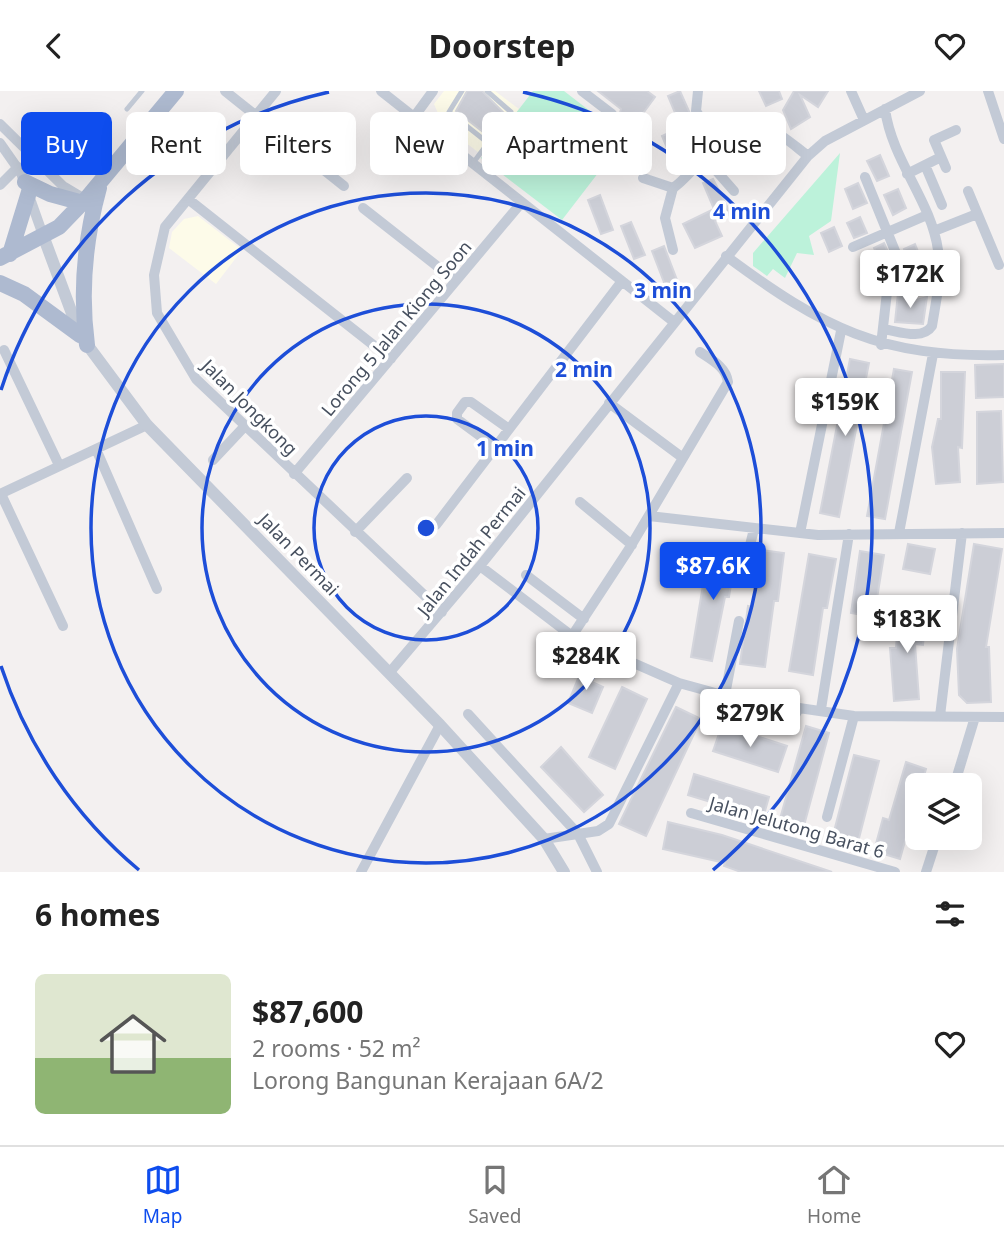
<!DOCTYPE html>
<meta charset="utf-8">
<style>
body{margin:0;font-family:"Noto Sans",sans-serif;background:#f6f6f6;color:#222;height:100vh;display:flex;flex-direction:column;font-size:26px;white-space:nowrap}
*{box-sizing:border-box;margin:0}
p{font-size:23px;color:#767676}
.icon{flex:none;width:38px;height:38px;fill:none;stroke:currentColor;stroke-width:2;stroke-linecap:round;stroke-linejoin:round}
.map{position:relative;height:781px;overflow:hidden}
.drawer{display:flex;flex-direction:column;background:#fff;flex:1}
.drawer>*{flex:none}
.banner{position:absolute;left:21px;top:21px;width:962px;height:63px;display:flex;gap:14px}
.buttons{position:absolute;left:905px;top:682px;display:grid;gap:14px}
.buttons a{display:grid;place-items:center;width:77px;height:77px;border-radius:10px;background:#fff;box-shadow:0 7px 28px #0002;font-size:35px}
.price{position:absolute;translate:-50% -60px;padding:0 16px;border-radius:7px;background:#fff;color:#222;font-size:23px;line-height:46px;filter:drop-shadow(0 2px 4px #0008)}
.price::after{content:'';position:absolute;left:50%;top:42px;width:21px;height:16px;margin-left:-10px;background:inherit;clip-path:polygon(0 0,100% 0,50% 100%)}
.price.active{background:#0e4dee;color:#fff}
ul{padding:0;list-style:none}
li{display:flex;align-items:center;gap:21px;height:175px;padding:0 35px}
li+li{border-top:2px solid #e0e0e0}
li span{display:grid;place-items:center;flex:none;width:196px;height:140px;border-radius:10px;color:#555}
li>.icon{margin-inline-start:auto}
span .icon{width:84px;height:84px;fill:#fffc;stroke-width:1}
li b{font-size:30px}
h2{display:flex;justify-content:space-between;align-items:center;height:84px;padding:0 35px;font-size:30px}
.pill{padding:0 24px;border-radius:10px;background:#fff;box-shadow:0 7px 28px #0002;font-size:24px;line-height:63px}
.pill.active{background:#0e4dee;color:#fff}
header{display:flex;justify-content:space-between;align-items:center;height:91px;padding:0 35px;background:#fff;font-size:32px;font-weight:700}
.tab-bar{display:flex;justify-content:space-around;align-items:center;height:98px;border-top:2px solid #e0e0e0;background:#fff;font-size:19px;color:#767676}
.tab-bar a{display:grid;justify-items:center;gap:4px}
.tab-bar .active{color:#0e4dee}
.map>svg:first-child{display:block}
.commercial{fill:#fdfbe9}
.green{fill:#bcf2da}
.building{fill:#ccced6;stroke:#d4d5dc;stroke-width:2}
.lines{fill:none;stroke-linecap:round;stroke-linejoin:round}
.service{stroke:#c3cad6;stroke-width:5}
.minor{stroke:#c3cad6;stroke-width:10}
.tertiary{stroke:#c3cad6;stroke-width:12}
.primary{stroke:#aebad0;stroke-width:16}
.ring{fill:none;stroke:#1d4ed8;stroke-width:3.5}
.labels{text-anchor:middle;dominant-baseline:central;stroke-width:7;stroke-linejoin:round;paint-order:stroke}
.street-label{font-size:18px;fill:#47505f;stroke:#fff}
.centre{fill:#1d4ed8;stroke:#fff;stroke-width:3.5}
.ring-label{font-size:21px;text-anchor:middle;font-weight:bold;fill:#1d4ed8;stroke:#fff;stroke-width:7;stroke-linejoin:round;paint-order:stroke}
</style>
<header><svg class="icon" aria-label="back" viewBox="0 0 24 24"><path d="M15 5l-7 7 7 7"/></svg>Doorstep<svg class="icon" aria-label="heart" viewBox="0 0 24 24"><path d="M12 20l-8-8c-3-5 5-10 8-4 3-6 11-1 8 4z"/></svg></header>
<div class="map">
<svg width="1004" height="781" viewBox="0 0 1004 781">
<rect width="100%" height="100%" fill="#f3f0f0"/>
<path class="commercial" d="M444 0H495L519 18 483 65 443 34 434 13Z
M198 125 242 159 216 193 169 157 172 141 184 128Z"/>
<path class="green" d="M533 0H564L625 47 562 129 481 67Z
M840 62 831 130 809 145 814 164 797 162 785 187 773 178 767 185 753 175V162Z"/>
<path class="building" d="M467 0H482L503 21 487 44 456 20Z
M598 0H647L655 6 633 36 619 25 621 18Z
M680 0 696 36 683 41 668 5Z
M759 0H779L782 8 766 15Z
M794 0H828L818 16 800 4 810 26 791 38 783 19Z
M675 39 689 72 677 81 662 45Z
M764 51 774 72 763 77 761 72 750 78 745 68 756 62 753 56Z
M880 64 889 85 877 90 867 70Z
M713 88 731 123 715 130 722 145 695 157 683 133 714 118 703 92Z
M858 92 867 112 853 118 845 98Z
M898 98 906 117 893 124 884 104Z
M600 104 613 139 601 143 588 109Z
M860 126 867 142 854 147 847 132Z
M631 131 645 164 634 168 621 135Z
M834 136 842 155 829 161 821 142Z
M884 152 892 170 882 175 874 157Z
M915 153 923 173 911 177 904 158Z
M664 155 677 189 665 194 652 160Z
M898 202 909 203 913 210 927 206 923 233 895 231Z
M850 268 869 272 839 426 820 422Z
M1004 273V306L976 307 975 274Z
M894 278 912 281 885 428 867 425Z
M941 281H965L962 357 958 356 960 391 936 393 932 356 938 328H941Z
M1001 320 1003 391 977 393V321Z
M908 453 935 458 930 483 903 478Z
M974 453 1002 458 986 556H989L991 611 967 612 959 604 957 558Z
M709 458 736 463 729 506H725L712 570 691 566Z
M761 459 784 462 778 510H774L765 576 740 573 748 515 753 516Z
M860 460 884 464 874 526 851 522Z
M809 463 836 468 827 517H823L813 584 789 580Z
M899 518 926 521 923 554 915 553 919 608 894 610 890 557H896Z
M582 578 595 584 592 591 603 596 592 622 568 612Z
M622 596 647 608 615 678 589 666Z
M676 616 701 628 646 745 619 733Z
M722 634 787 655 778 681 713 660Z
M806 635 829 642 802 742 778 735Z
M561 656 603 704 584 721 541 676Z
M854 664 879 670 857 755 832 748Z
M906 671 926 678 921 695H917V708L900 768 874 760 883 727 889 729Z
M694 683 769 706 763 727 688 704Z
M668 731 722 744 832 781H741L724 775 725 772 663 758Z"/>
<g class="lines">
<path class="service" d="M462 0 449 21 488 52 511 21 487 0
M127 18 142 0
M729 43 743 58
M473 72 488 52"/>
<path class="minor" d="M225 0 344 95
M276 0 165 136 154 184 157 222 196 288 442 521
M381 0 674 231
M582 0 612 23
M698 0 696 20 717 54
M851 0 864 29
M988 0 1004 48
M414 26 433 0
M0 33 63 95 83 107
M0 52 21 82 44 147
M705 67 734 100
M925 74 942 114
M946 77 934 49 956 39
M907 83 941 66
M865 86 897 165
M643 87 673 97C700 79 728 20 768 37 782 43 796 56 808 65
M0 94 18 76
M968 100 999 174
M188 108 391 268
M363 117 456 190
M934 140 977 123
M853 156 927 124
M673 159 665 127 673 97
M726 165C823 237 881 267 1004 264
M883 238C898 240 922 250 932 235 936 210 942 185 938 159 931 109 892 70 885 18
M881 254 887 201 896 194 938 200
M4 259 59 374
M609 312 683 367 728 291C726 276 712 269 700 261
M495 356 457 328V322L465 311H471L509 338
M96 358 157 498
M213 369 244 336
M294 383 522 111
M0 403 147 334
M1 403 63 535
M580 411 632 454
M649 425 818 444 1004 442
M436 434 622 190
M355 441 407 387
M800 442 841 240
M899 442 933 263
M480 475 572 545 679 592 737 608 854 625 1004 626
M526 484 584 528
M742 487 754 438
M572 545 629 458 683 367
M390 581 480 475 808 65 825 50 920 0
M725 604 739 530
M737 608 733 620 739 626 790 633 799 617
M821 618 849 443
M468 623 578 743 597 781
M940 625 962 442
M954 695 975 626
M691 722 895 781
M827 726 854 625
M544 748 598 740 609 733 679 592
M361 781 440 634
M926 781 937 747"/>
<path class="tertiary" d="M44 147 80 244 147 334 440 634 544 748 564 781"/>
<path class="primary" d="M25 91 50 103 83 112
M10 163 29 101
M0 167 59 136 86 108 176 0
M0 192 24 203 80 244
M87 254C80 202 85 148 99 97"/>
</g>
<g class="ring">
<circle cx="426" cy="437" r="112"/>
<circle cx="426" cy="437" r="224"/>
<circle cx="426" cy="437" r="335"/>
<path d="M139 779A447 447 0 0 1 1 575M1 299A447 447 0 0 1 329 1M523 1A447 447 0 0 1 713 779"/>
</g>
<g class="labels">
<g class="street-label">
<text transform="translate(396 237) rotate(-50)">Lorong 5 Jalan Kiong Soon</text>
<text transform="translate(250 316) rotate(45)">Jalan Jongkong</text>
<text transform="translate(471 460) rotate(-51)">Jalan Indah Permai</text>
<text transform="translate(299 463) rotate(46)">Jalan Permai</text>
<text transform="translate(797 736) rotate(16)">Jalan Jelutong Barat 6</text>
</g>
</g>
<circle cx="426" cy="437" r="10" class="centre"/>
<g class="ring-label">
<text x="742" y="128">4 min</text>
<text x="663" y="207">3 min</text>
<text x="584" y="286">2 min</text>
<text x="505" y="365">1 min</text>
</g>
</svg>
<div class="buttons">
<a><svg class="icon" aria-label="layers" viewBox="0 0 24 24"><path d="M12 4l9 5-9 5-9-5zM3 14l9 5 9-5"/></svg></a>
</div>
<b class="price" style="left:910px;top:219px">$172K</b>
<b class="price" style="left:845px;top:347px">$159K</b>
<b class="price active" style="left:713px;top:511px">$87.6K</b>
<b class="price" style="left:907px;top:564px">$183K</b>
<b class="price" style="left:586px;top:601px">$284K</b>
<b class="price" style="left:750px;top:658px">$279K</b>
<div class="banner">
<a class="pill active">Buy</a>
<a class="pill">Rent</a>
<a class="pill">Filters</a>
<a class="pill">New</a>
<a class="pill">Apartment</a>
<a class="pill">House</a>
</div>
</div>
<section class="drawer">
<h2>6 homes<svg class="icon" aria-label="filters" viewBox="0 0 24 24"><path d="M4 7h16M4 17h16"/><circle cx="9" cy="7" r="2"/><circle cx="15" cy="17" r="2"/></svg></h2>
<ul>
<li><span style="background:linear-gradient(#dfe7d0 60%,#8fb573 0)"><svg class="icon" aria-label="home" viewBox="0 0 24 24"><path d="M3 11l9-7 9 7M6 9v11h12V9"/></svg></span><div><b>$87,600</b><p>2 rooms · 52 m²</p><p>Lorong Bangunan Kerajaan 6A/2</p></div><svg class="icon" aria-label="heart" viewBox="0 0 24 24"><path d="M12 20l-8-8c-3-5 5-10 8-4 3-6 11-1 8 4z"/></svg></li>
</ul>
</section>
<nav class="tab-bar">
<a class="active"><svg class="icon" aria-label="map" viewBox="0 0 24 24"><path d="M3 6l6-2 6 2 6-2v14l-6 2-6-2-6 2zM9 4v14M15 6v14"/></svg>Map</a>
<a><svg class="icon" aria-label="saved" viewBox="0 0 24 24"><path d="M7 4h10v16l-5-4-5 4z"/></svg>Saved</a>
<a><svg class="icon" aria-label="home" viewBox="0 0 24 24"><path d="M3 11l9-7 9 7M6 9v11h12V9"/></svg>Home</a>
</nav>
